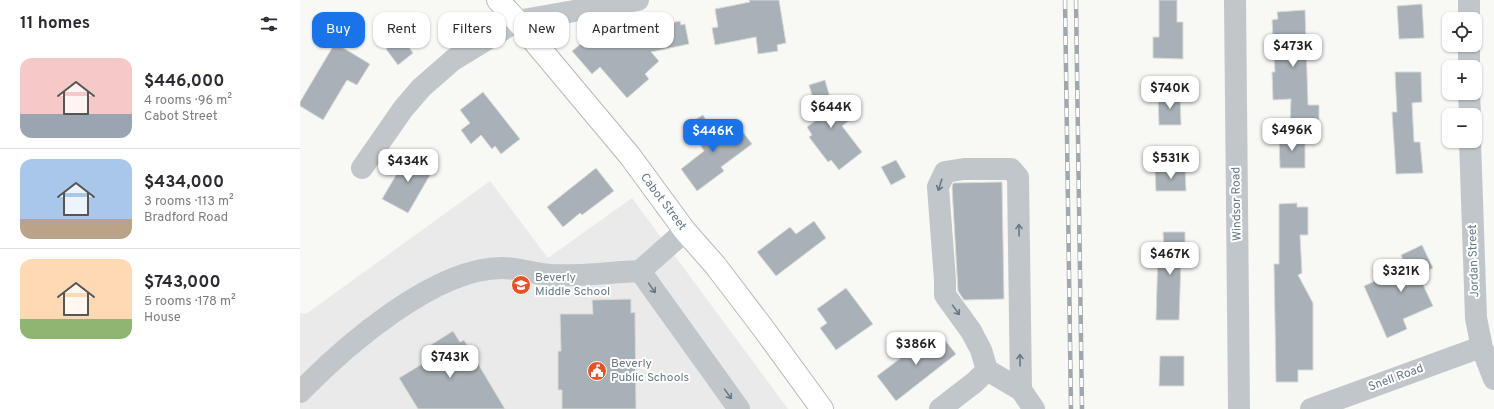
<!DOCTYPE html>
<meta charset="utf-8">
<style>
body{margin:0;font-family:Overpass,sans-serif;background:#f2f2f3;color:#2b2b33;height:100vh;display:flex;flex-direction:column;font-size:15px;white-space:nowrap}
*{box-sizing:border-box;margin:0}
p{font-size:13px;color:#7c7c81}
.icon{flex:none;width:22px;height:22px;fill:none;stroke:currentColor;stroke-width:2;stroke-linecap:round;stroke-linejoin:round}
.map{position:relative;flex:1;overflow:hidden}
.details{display:flex;flex-direction:column;background:#fff;width:300px}
.details>*{flex:none}
.banner{position:absolute;left:12px;top:12px;width:380px;height:36px;display:flex;gap:8px}
.controls{position:absolute;left:1142px;top:12px;display:grid;gap:8px}
.controls a{display:grid;place-items:center;width:40px;height:40px;border-radius:8px;background:#fff;box-shadow:0 1px 3px #0004;font-size:20px}
.price{position:absolute;translate:-50% -34px;padding:0 9px;border-radius:8px;background:#fff;color:#222;font-size:13px;line-height:26px;filter:drop-shadow(0 1px 2px #0008)}
.price::after{content:'';position:absolute;left:50%;top:24px;width:12px;height:9px;margin-left:-6px;background:inherit;clip-path:polygon(0 0,100% 0,50% 100%)}
.price.on{background:#1a73e8;color:#fff}
ul{padding:0;list-style:none}
li{display:flex;align-items:center;gap:12px;height:100px;padding:0 20px}
li+li{border-top:1px solid #e1e1e2}
li span{display:grid;place-items:center;flex:none;width:112px;height:80px;border-radius:12px;color:#555}
li>.icon{margin-inline-start:auto}
span .icon{width:48px;height:48px;fill:#fffc;stroke-width:1}
li b{font-size:17px}
h2{display:flex;justify-content:space-between;align-items:center;height:48px;padding:0 20px;font-size:17px}
.chip{padding:0 14px;border-radius:12px;background:#fff;box-shadow:0 1px 3px #0004;font-size:14px;line-height:36px}
.chip.on{background:#1a73e8;color:#fff}
main{display:flex;flex:1;min-height:0}
.map>svg:first-child{display:block}
.built{fill:#e9eae9}
.building{fill:#a8b1b7;stroke:#dadad8}
.lines{fill:none;stroke-linecap:round;stroke-linejoin:round}
.highway-casing{stroke:#b4b9bc;stroke-width:24}
.minor{stroke:#c1c6ca;stroke-width:22}
.highway{stroke:#fff;stroke-width:22}
.rail-casing{stroke:#a0a8ae;stroke-width:4.5}
.rail{stroke:#fff;stroke-width:3;stroke-dasharray:9;stroke-linecap:butt}
.oneway{stroke:#667987}
.labels{text-anchor:middle;dominant-baseline:central;stroke-width:4;stroke-linejoin:round;paint-order:stroke}
.street-label{font-size:12px;fill:#667987;stroke:#fff}
.poi-label{font-size:12px;fill:#667987;stroke:#fff;text-anchor:start}
</style>
<main>
<section class="details">
<h2>11 homes<svg class="icon" aria-label="filters" viewBox="0 0 24 24"><path d="M4 7h16M4 17h16"/><circle cx="9" cy="7" r="2"/><circle cx="15" cy="17" r="2"/></svg></h2>
<ul>
<li><span style="background:linear-gradient(#f6c9c9 70%,#9aa5b1 0)"><svg class="icon" aria-label="home" viewBox="0 0 24 24"><path d="M3 11l9-7 9 7M6 9v11h12V9"/></svg></span><div><b>$446,000</b><p>4 rooms · 96 m²</p><p>Cabot Street</p></div></li>
<li><span style="background:linear-gradient(#a9c7e8 75%,#b9a48a 0)"><svg class="icon" aria-label="home" viewBox="0 0 24 24"><path d="M3 11l9-7 9 7M6 9v11h12V9"/></svg></span><div><b>$434,000</b><p>3 rooms · 113 m²</p><p>Bradford Road</p></div></li>
<li><span style="background:linear-gradient(#ffd9b3 75%,#8fb573 0)"><svg class="icon" aria-label="home" viewBox="0 0 24 24"><path d="M3 11l9-7 9 7M6 9v11h12V9"/></svg></span><div><b>$743,000</b><p>5 rooms · 178 m²</p><p>House</p></div></li>
</ul>
</section>
<div class="map">
<svg width="1194" height="409" viewBox="0 0 1194 409">
<rect width="100%" height="100%" fill="#f8f8f5"/>
<path class="built" d="M190 181 248 258 332 198 488 409H0V313L6 314Z"/>
<path class="building" d="M449 0H479L486 43 477 45 478 51 458 54 456 37 415 45 412 28 418 27 415 9 450 2Z
M859 0H877V22H883V59L853 58V37H859Z
M1122 4 1124 38 1099 39 1097 6Z
M1005 10 1008 105H1019V127L990 126 991 99 973 100 972 72H975L972 20 978 19 977 12Z
M380 21 381 25 385 24 389 44 351 52 359 61 345 74 349 79 327 98 300 67 292 74 272 51 303 26 308 31 314 27 322 37 348 32V28Z
M102 37 113 53 98 65 86 49Z
M35 43 70 64 57 85 47 80 23 120 0 106V102Z
M1095 72H1121L1122 102 1112 103 1114 142H1120L1123 173 1096 174 1092 112H1097Z
M525 80 534 112 541 106 551 119 542 126 562 152 539 170 531 160 528 162 509 137 512 135 507 127 519 118 509 85Z
M183 92 220 139 201 154 195 146 192 149 181 135 171 144 161 130 170 123 160 110Z
M880 94 881 125H859L858 95Z
M403 115 419 142 439 127 452 144 421 167 424 171 397 191 381 169 404 151 388 124Z
M979 137H1005V168H980Z
M109 153 134 168 108 213 82 199Z
M596 160 606 177 591 185 581 167Z
M296 168 314 191 282 215 280 213 263 227 247 207Z
M885 168 886 191H856L855 169Z
M702 182 704 299 664 300 658 291 652 187 653 183Z
M997 203V207H1008V235H1000L1002 273 998 275 1013 303V370H998V382H976L974 264H979V204Z
M514 221 526 238 476 276 457 252 490 227 496 234Z
M863 232H885V262H881L879 320H856L858 250H864Z
M1122 245 1133 268 1118 274 1133 306 1103 319 1107 329 1087 338 1064 286 1102 269 1099 262 1103 260 1101 255Z
M546 288 573 324 536 350 520 328 527 323 517 309Z
M331 299V313L335 312 336 409H262V390H258V351H261L260 314H293L292 300Z
M153 331 160 342 164 340 205 409H118L99 378 127 361 121 351Z
M639 333 656 354 596 401 577 376 630 336 631 339Z
M860 356H884V386H859Z"/>
<g class="lines">
<defs>
<path id="highway" d="M198 0 217 21 330 156 385 231 415 265 463 328 522 409"/>
</defs>
<use href="#highway" class="highway-casing"/>
<path class="minor" d="M935 0 939 409
M1169 0V19
M1169 45V67
M1169 93 1170 115
M1170 141 1176 318 1182 348 1194 379
M62 168 103 109 121 88 153 60 217 21 338 0
M385 231 340 271 439 409
M721 390 687 370 681 350 671 331 645 295V280L638 187 645 172 664 169H711L718 177 721 390 734 409
M0 392C45 346 134 268 202 268 218 268 234 274 250 275 278 277 311 272 340 271
M640 409 675 382 687 370
M1011 409 1181 347"/>
<use href="#highway" class="highway"/>
<defs>
<path id="rail" d="M765 0 771 409
M776 0 782 409"/>
</defs>
<use href="#rail" class="rail-casing"/>
<use href="#rail" class="rail"/>
</g>
<defs><path id="oneway-shaft" d="M-6 0H5M1.5-3L5.5 0L1.5 3" fill="none" stroke-width="1.6" stroke-linecap="round" stroke-linejoin="round"/></defs>
<g class="oneway">
<use href="#oneway-shaft" transform="translate(640 185) rotate(108)"/>
<use href="#oneway-shaft" transform="translate(719 230) rotate(-91)"/>
<use href="#oneway-shaft" transform="translate(352 288) rotate(55)"/>
<use href="#oneway-shaft" transform="translate(656 310) rotate(54)"/>
<use href="#oneway-shaft" transform="translate(720 360) rotate(-91)"/>
<use href="#oneway-shaft" transform="translate(428 394) rotate(55)"/>
</g>
<defs>
<symbol id="school-disc" viewBox="-11 -11 22 22"><circle r="9.5" fill="#e95025" stroke="#fff"/><path d="M0-5L7-2L0 1L-7-2ZM-4 1L0 2.5L4 1V4Q0 6-4 4Z" fill="#fff"/></symbol>
<symbol id="civic-disc" viewBox="-11 -11 22 22"><circle r="9.5" fill="#e95025" stroke="#fff"/><path d="M-.6-6.5H3V-4.5H.6V-3L4-1V1h2V6H-6V1h2V-1L-.6-3ZM-1.2 2.5V6h2.4V2.5Z" fill="#fff"/></symbol>
</defs>
<g fill-rule="evenodd">
<use href="#school-disc" x="210" y="274" width="22" height="22"/>
<use href="#civic-disc" x="286" y="360" width="22" height="22"/>
</g>
<g class="labels">
<g class="street-label">
<text transform="translate(363 202) rotate(53)">Cabot Street</text>
<text transform="translate(937 204) rotate(-91)">Windsor Road</text>
<text transform="translate(1174 261) rotate(-92)">Jordan Street</text>
<text transform="translate(1096 378) rotate(-20)">Snell Road</text>
</g>
<g class="poi-label">
<text x="235" y="278">Beverly<tspan x="235" dy="14">Middle School</tspan></text>
<text x="311" y="364">Beverly<tspan x="311" dy="14">Public Schools</tspan></text>
</g>
</g>
</svg>
<div class="controls">
<a><svg class="icon" aria-label="locate" viewBox="0 0 24 24"><circle cx="12" cy="12" r="6"/><path d="M12 2v4M12 18v4M2 12h4M18 12h4"/></svg></a>
<a>+</a>
<a>−</a>
</div>
<b class="price" style="left:993px;top:68px">$473K</b>
<b class="price" style="left:870px;top:110px">$740K</b>
<b class="price" style="left:531px;top:129px">$644K</b>
<b class="price" style="left:992px;top:152px">$496K</b>
<b class="price on" style="left:413px;top:153px">$446K</b>
<b class="price" style="left:871px;top:180px">$531K</b>
<b class="price" style="left:108px;top:183px">$434K</b>
<b class="price" style="left:870px;top:276px">$467K</b>
<b class="price" style="left:1101px;top:293px">$321K</b>
<b class="price" style="left:616px;top:366px">$386K</b>
<b class="price" style="left:150px;top:379px">$743K</b>
<div class="banner">
<a class="chip on">Buy</a>
<a class="chip">Rent</a>
<a class="chip">Filters</a>
<a class="chip">New</a>
<a class="chip">Apartment</a>
</div>
</div>
</main>
